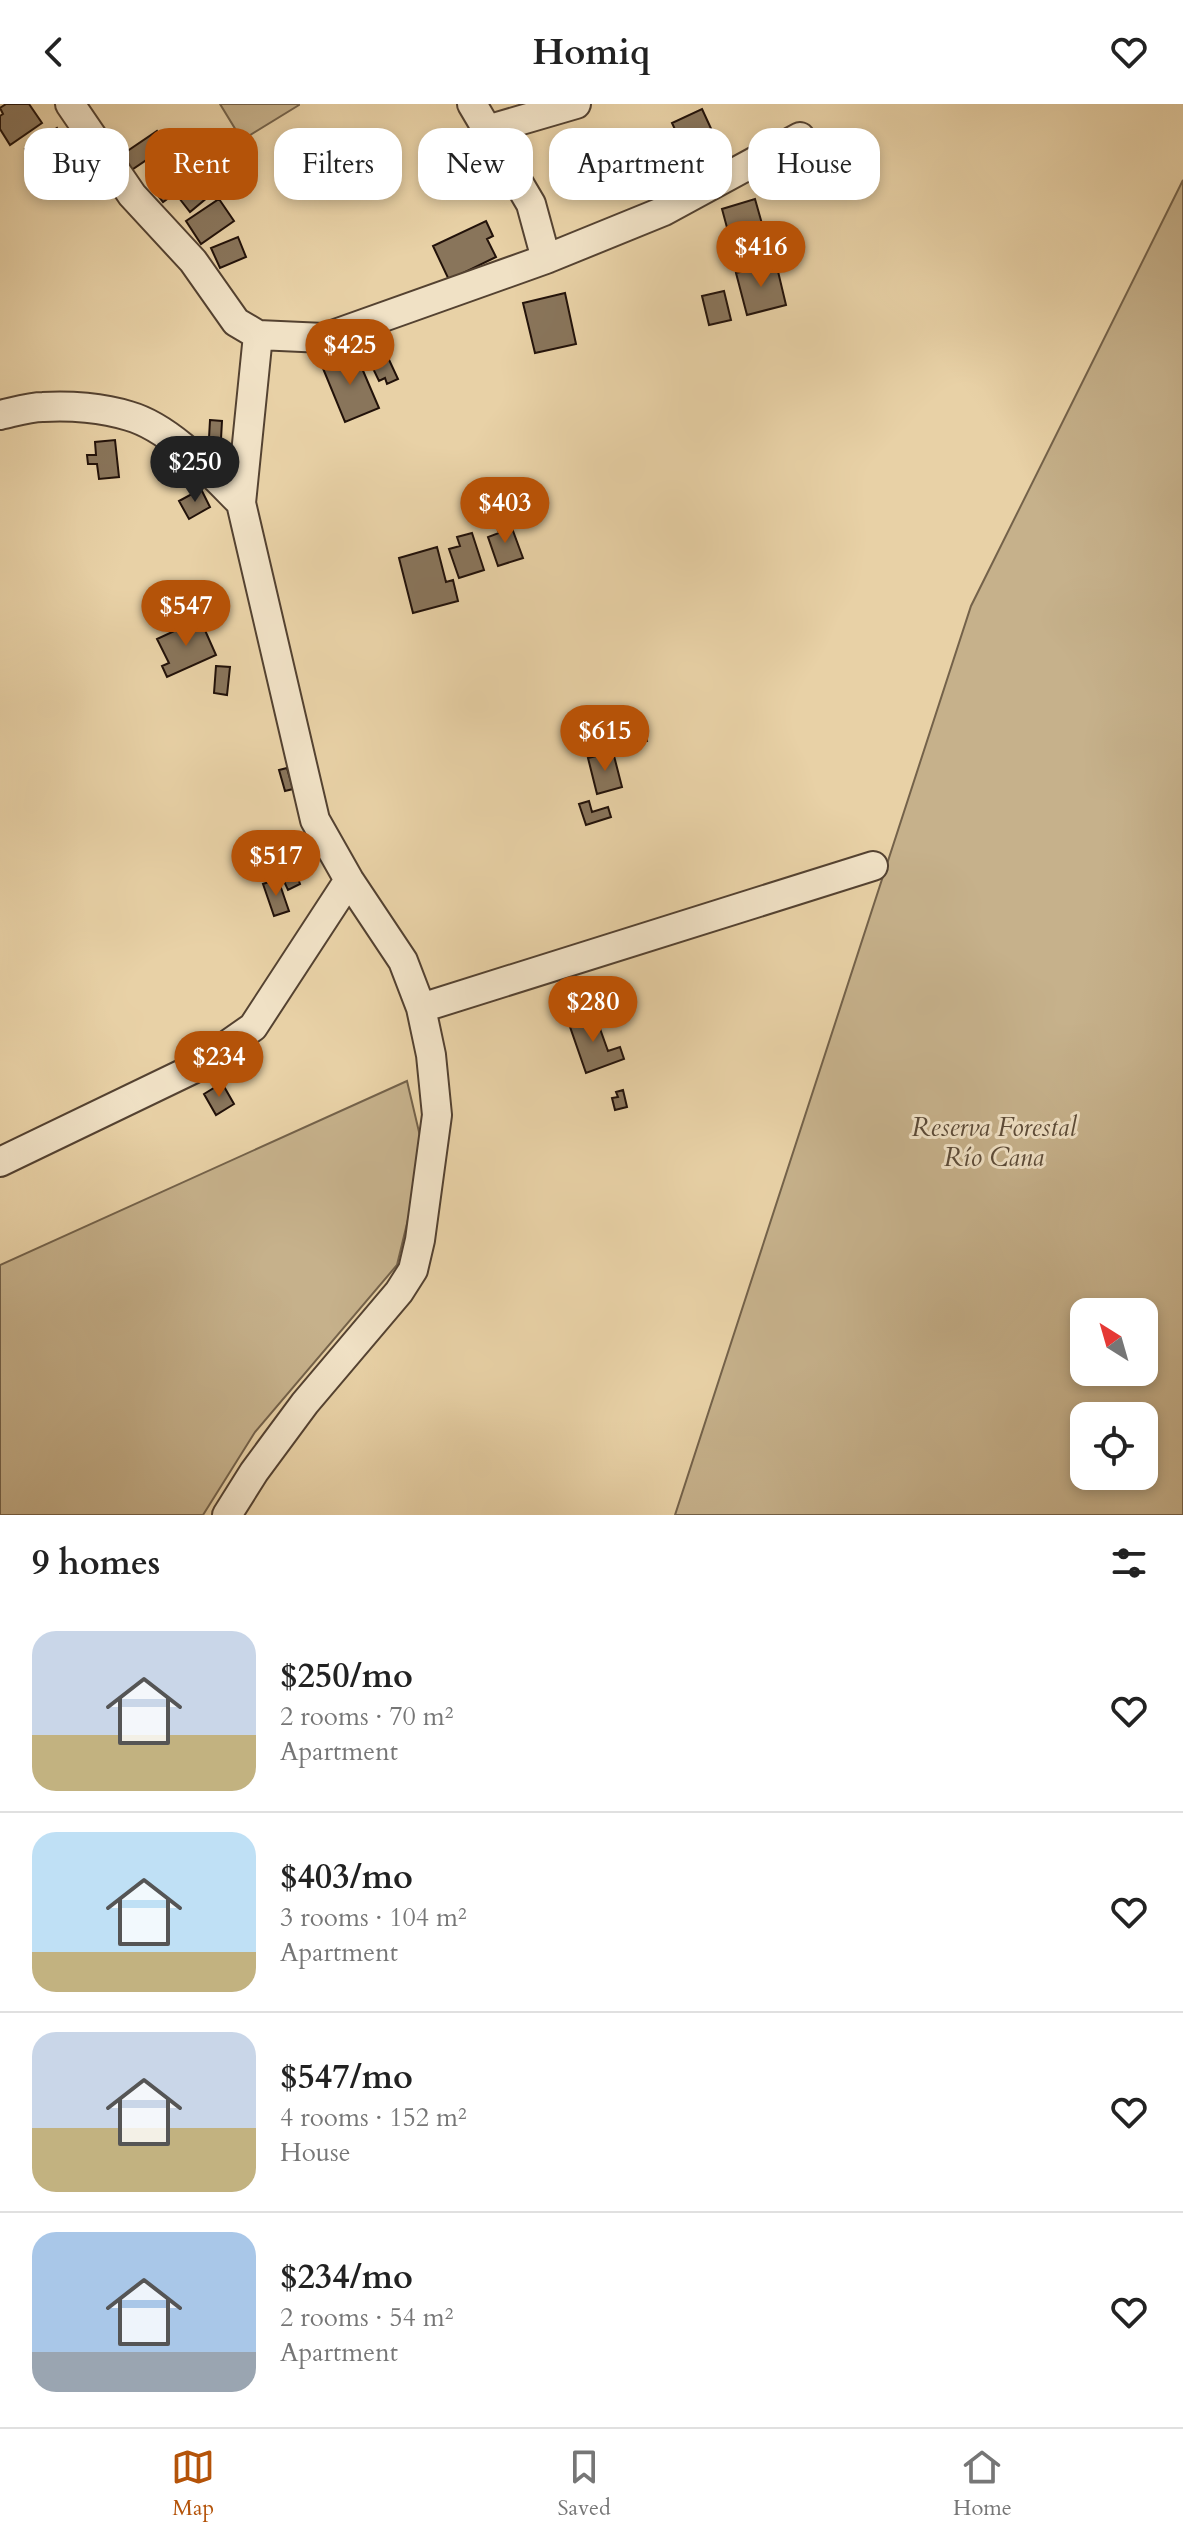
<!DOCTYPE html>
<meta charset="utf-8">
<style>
body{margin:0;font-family:Cardo,serif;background:#f6f6f6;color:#222;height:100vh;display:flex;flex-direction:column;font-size:30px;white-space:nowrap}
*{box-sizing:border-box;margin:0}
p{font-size:26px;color:#767676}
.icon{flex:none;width:44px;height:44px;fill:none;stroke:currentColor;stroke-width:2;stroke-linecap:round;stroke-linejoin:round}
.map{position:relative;height:1411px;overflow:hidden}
.panel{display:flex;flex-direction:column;background:#fff;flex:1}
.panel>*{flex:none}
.guide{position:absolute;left:24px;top:24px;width:1136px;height:72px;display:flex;gap:16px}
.needle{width:52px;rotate:323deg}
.tools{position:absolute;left:1070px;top:1194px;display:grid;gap:16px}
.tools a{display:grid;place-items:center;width:88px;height:88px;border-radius:16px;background:#fff;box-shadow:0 4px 12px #0003;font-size:40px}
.price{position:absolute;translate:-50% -68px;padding:0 18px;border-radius:28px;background:#b45309;color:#fff;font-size:26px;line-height:52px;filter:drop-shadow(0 2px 4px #0008)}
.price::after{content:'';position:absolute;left:50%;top:48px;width:24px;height:18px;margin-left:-12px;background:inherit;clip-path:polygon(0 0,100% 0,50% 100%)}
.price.current{background:#222;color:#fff}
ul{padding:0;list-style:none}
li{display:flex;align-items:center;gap:24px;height:200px;padding:0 32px}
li+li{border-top:2px solid #e0e0e0}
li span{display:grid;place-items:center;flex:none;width:224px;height:160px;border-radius:24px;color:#555}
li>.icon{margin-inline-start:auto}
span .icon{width:96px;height:96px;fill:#fffc;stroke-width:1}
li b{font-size:34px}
h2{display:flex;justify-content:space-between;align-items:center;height:96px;padding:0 32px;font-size:34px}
.pill{padding:0 28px;border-radius:24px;background:#fff;box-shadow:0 4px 12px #0003;font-size:28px;line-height:72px}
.pill.current{background:#b45309;color:#fff}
header{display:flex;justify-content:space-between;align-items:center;height:104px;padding:0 32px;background:#fff;font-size:36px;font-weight:700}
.tab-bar{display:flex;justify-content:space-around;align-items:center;height:112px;border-top:2px solid #e0e0e0;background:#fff;font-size:22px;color:#767676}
.tab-bar a{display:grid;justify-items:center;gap:4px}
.tab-bar .current{color:#b45309}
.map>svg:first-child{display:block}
.green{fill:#c6b18b;stroke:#74624a;stroke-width:2;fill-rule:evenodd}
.building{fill:#89755b;stroke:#22120a;stroke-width:2}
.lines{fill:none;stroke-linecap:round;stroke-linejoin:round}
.street-casing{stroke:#544231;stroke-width:32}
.street{stroke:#f0e1c5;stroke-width:28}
.labels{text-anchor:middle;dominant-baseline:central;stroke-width:6;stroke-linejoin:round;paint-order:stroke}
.park-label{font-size:26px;font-style:italic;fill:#5b4a37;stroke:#f0e1c5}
</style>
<header><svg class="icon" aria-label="back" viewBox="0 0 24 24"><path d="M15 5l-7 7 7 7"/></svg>Homiq<svg class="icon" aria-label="heart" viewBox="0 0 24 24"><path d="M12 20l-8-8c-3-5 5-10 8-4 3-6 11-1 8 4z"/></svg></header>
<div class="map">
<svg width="1183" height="1411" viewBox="0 0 1183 1411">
<rect width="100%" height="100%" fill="#e8d1a6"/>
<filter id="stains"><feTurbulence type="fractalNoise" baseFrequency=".0025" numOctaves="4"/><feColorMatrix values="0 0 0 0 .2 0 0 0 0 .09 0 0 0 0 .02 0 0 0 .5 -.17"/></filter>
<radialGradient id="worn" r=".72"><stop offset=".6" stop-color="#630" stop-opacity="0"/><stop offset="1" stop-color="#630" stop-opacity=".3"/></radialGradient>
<path class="green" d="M220 0H299V1L242 36Z
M1183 76V1411H675L971 502ZM1084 1208H1144V1268H1084ZM1084 1312H1144V1372H1084Z
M407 977 424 1049 397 1161 255 1328 203 1411H0V1161Z"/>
<path class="building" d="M6 0H29L42 19 10 41 0 25V12L3 10 0 4Z
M702 5 720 44 690 58 672 19Z
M57 24 72 48 40 69 25 45Z
M157 27 173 52 154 65 148 55 130 67 120 52Z
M180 58 193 76 163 98 150 81Z
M69 74 77 86 66 94 57 81Z
M203 74 214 88 190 108 179 94Z
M219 95 234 117 201 140 186 117Z
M755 95 770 148 736 157 722 105Z
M486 117 493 132 487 135 496 153 449 176 433 142Z
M238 133 246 153 220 164 211 144Z
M776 159 786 201 747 211 736 169Z
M724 187 731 216 709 221 702 192Z
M565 189 576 240 535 249 523 199Z
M384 245 398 275 387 280 385 274 379 277 367 252Z
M355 248 379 304 345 318 322 262Z
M210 316 222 317 221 335 209 334Z
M115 336 119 373 99 375 97 360H88L87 351H96L95 338Z
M201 385 210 403 189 415 179 397Z
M509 416 523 454 498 462 488 433 499 429 496 421Z
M472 429 484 466 459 474 449 445 460 442 457 433Z
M437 443 446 478 453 476 458 497 413 509 399 454Z
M200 515 216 551 167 573 162 562 169 559 157 535Z
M216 562 230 563 227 591 214 589Z
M619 610 622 620 604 625 602 614Z
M644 620 647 637 635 639 633 622Z
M613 648 622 683 597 690 588 654Z
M287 664 293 685 285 687 279 666Z
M589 697 592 708 608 703 611 713 586 721 579 700Z
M295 767 300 780 288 786 282 773Z
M278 775 289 807 274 812 263 780Z
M594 908 608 947 620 943 624 955 586 969 568 917Z
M222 979 234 1000 216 1011 204 990Z
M623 986 627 1003 615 1006 612 994 618 993 616 988Z"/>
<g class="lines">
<defs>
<path id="street" d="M70 0 132 91 193 157 236 218 258 231 241 399 300 652 315 716 349 776 403 857 421 904 431 951 437 1011 420 1136 413 1166 399 1188 305 1299 254 1368 227 1411
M487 26 576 0
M546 155 664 107 800 33
M258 231 324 234 546 155 531 100 472 0
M0 311C14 308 29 303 43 303 70 301 103 304 129 312 171 324 211 369 241 399
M421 904 873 762
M0 1058 193 965 253 923 349 776"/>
</defs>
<use href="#street" class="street-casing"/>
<use href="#street" class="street"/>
</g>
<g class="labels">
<g class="park-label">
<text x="994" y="1023">Reserva Forestal<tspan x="994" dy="30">Río Cana</tspan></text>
</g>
</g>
<rect width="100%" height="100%" filter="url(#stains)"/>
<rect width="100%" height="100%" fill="url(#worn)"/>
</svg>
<div class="tools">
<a><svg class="needle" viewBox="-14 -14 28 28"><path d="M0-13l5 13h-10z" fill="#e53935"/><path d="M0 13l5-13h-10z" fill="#767676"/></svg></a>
<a><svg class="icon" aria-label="locate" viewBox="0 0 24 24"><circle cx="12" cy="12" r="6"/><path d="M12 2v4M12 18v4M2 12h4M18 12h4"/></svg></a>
</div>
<b class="price" style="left:761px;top:185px">$416</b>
<b class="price" style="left:350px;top:283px">$425</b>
<b class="price current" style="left:195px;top:400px">$250</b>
<b class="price" style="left:505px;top:441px">$403</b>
<b class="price" style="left:186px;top:544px">$547</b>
<b class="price" style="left:605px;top:669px">$615</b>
<b class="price" style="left:276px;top:794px">$517</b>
<b class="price" style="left:593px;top:940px">$280</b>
<b class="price" style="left:219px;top:995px">$234</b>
<div class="guide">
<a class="pill">Buy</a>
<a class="pill current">Rent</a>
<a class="pill">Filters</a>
<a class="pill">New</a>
<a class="pill">Apartment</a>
<a class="pill">House</a>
</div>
</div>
<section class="panel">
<h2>9 homes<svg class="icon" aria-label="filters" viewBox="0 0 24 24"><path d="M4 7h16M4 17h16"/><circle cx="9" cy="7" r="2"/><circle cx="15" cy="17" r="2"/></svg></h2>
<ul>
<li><span style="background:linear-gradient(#c9d6e8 65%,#c2b280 0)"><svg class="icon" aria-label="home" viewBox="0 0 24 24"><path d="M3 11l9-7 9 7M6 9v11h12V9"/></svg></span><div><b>$250/mo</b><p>2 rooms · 70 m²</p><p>Apartment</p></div><svg class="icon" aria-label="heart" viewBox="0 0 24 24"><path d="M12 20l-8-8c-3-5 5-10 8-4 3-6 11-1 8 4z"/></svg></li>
<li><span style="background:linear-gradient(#bfe0f5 75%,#c2b280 0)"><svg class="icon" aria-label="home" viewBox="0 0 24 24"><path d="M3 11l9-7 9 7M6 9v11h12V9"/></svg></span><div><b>$403/mo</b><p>3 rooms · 104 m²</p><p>Apartment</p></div><svg class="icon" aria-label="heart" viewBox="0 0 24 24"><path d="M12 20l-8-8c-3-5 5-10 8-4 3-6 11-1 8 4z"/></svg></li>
<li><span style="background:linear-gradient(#c9d6e8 60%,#c2b280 0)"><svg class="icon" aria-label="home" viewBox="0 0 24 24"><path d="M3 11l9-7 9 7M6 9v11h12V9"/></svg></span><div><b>$547/mo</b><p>4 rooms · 152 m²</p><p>House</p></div><svg class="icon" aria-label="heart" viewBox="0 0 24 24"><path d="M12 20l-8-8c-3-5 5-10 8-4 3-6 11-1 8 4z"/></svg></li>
<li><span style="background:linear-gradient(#a9c7e8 75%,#9aa5b1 0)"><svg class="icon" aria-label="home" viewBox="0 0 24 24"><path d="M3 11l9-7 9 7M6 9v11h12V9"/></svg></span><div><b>$234/mo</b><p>2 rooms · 54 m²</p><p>Apartment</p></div><svg class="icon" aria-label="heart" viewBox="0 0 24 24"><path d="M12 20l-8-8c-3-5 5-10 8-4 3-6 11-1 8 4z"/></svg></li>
</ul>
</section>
<nav class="tab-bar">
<a class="current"><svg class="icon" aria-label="map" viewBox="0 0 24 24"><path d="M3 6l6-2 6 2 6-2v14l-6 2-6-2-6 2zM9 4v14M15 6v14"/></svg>Map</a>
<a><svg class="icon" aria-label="saved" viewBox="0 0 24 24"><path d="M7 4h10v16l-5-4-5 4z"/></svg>Saved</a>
<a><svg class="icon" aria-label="home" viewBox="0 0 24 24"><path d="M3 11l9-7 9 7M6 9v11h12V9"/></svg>Home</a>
</nav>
